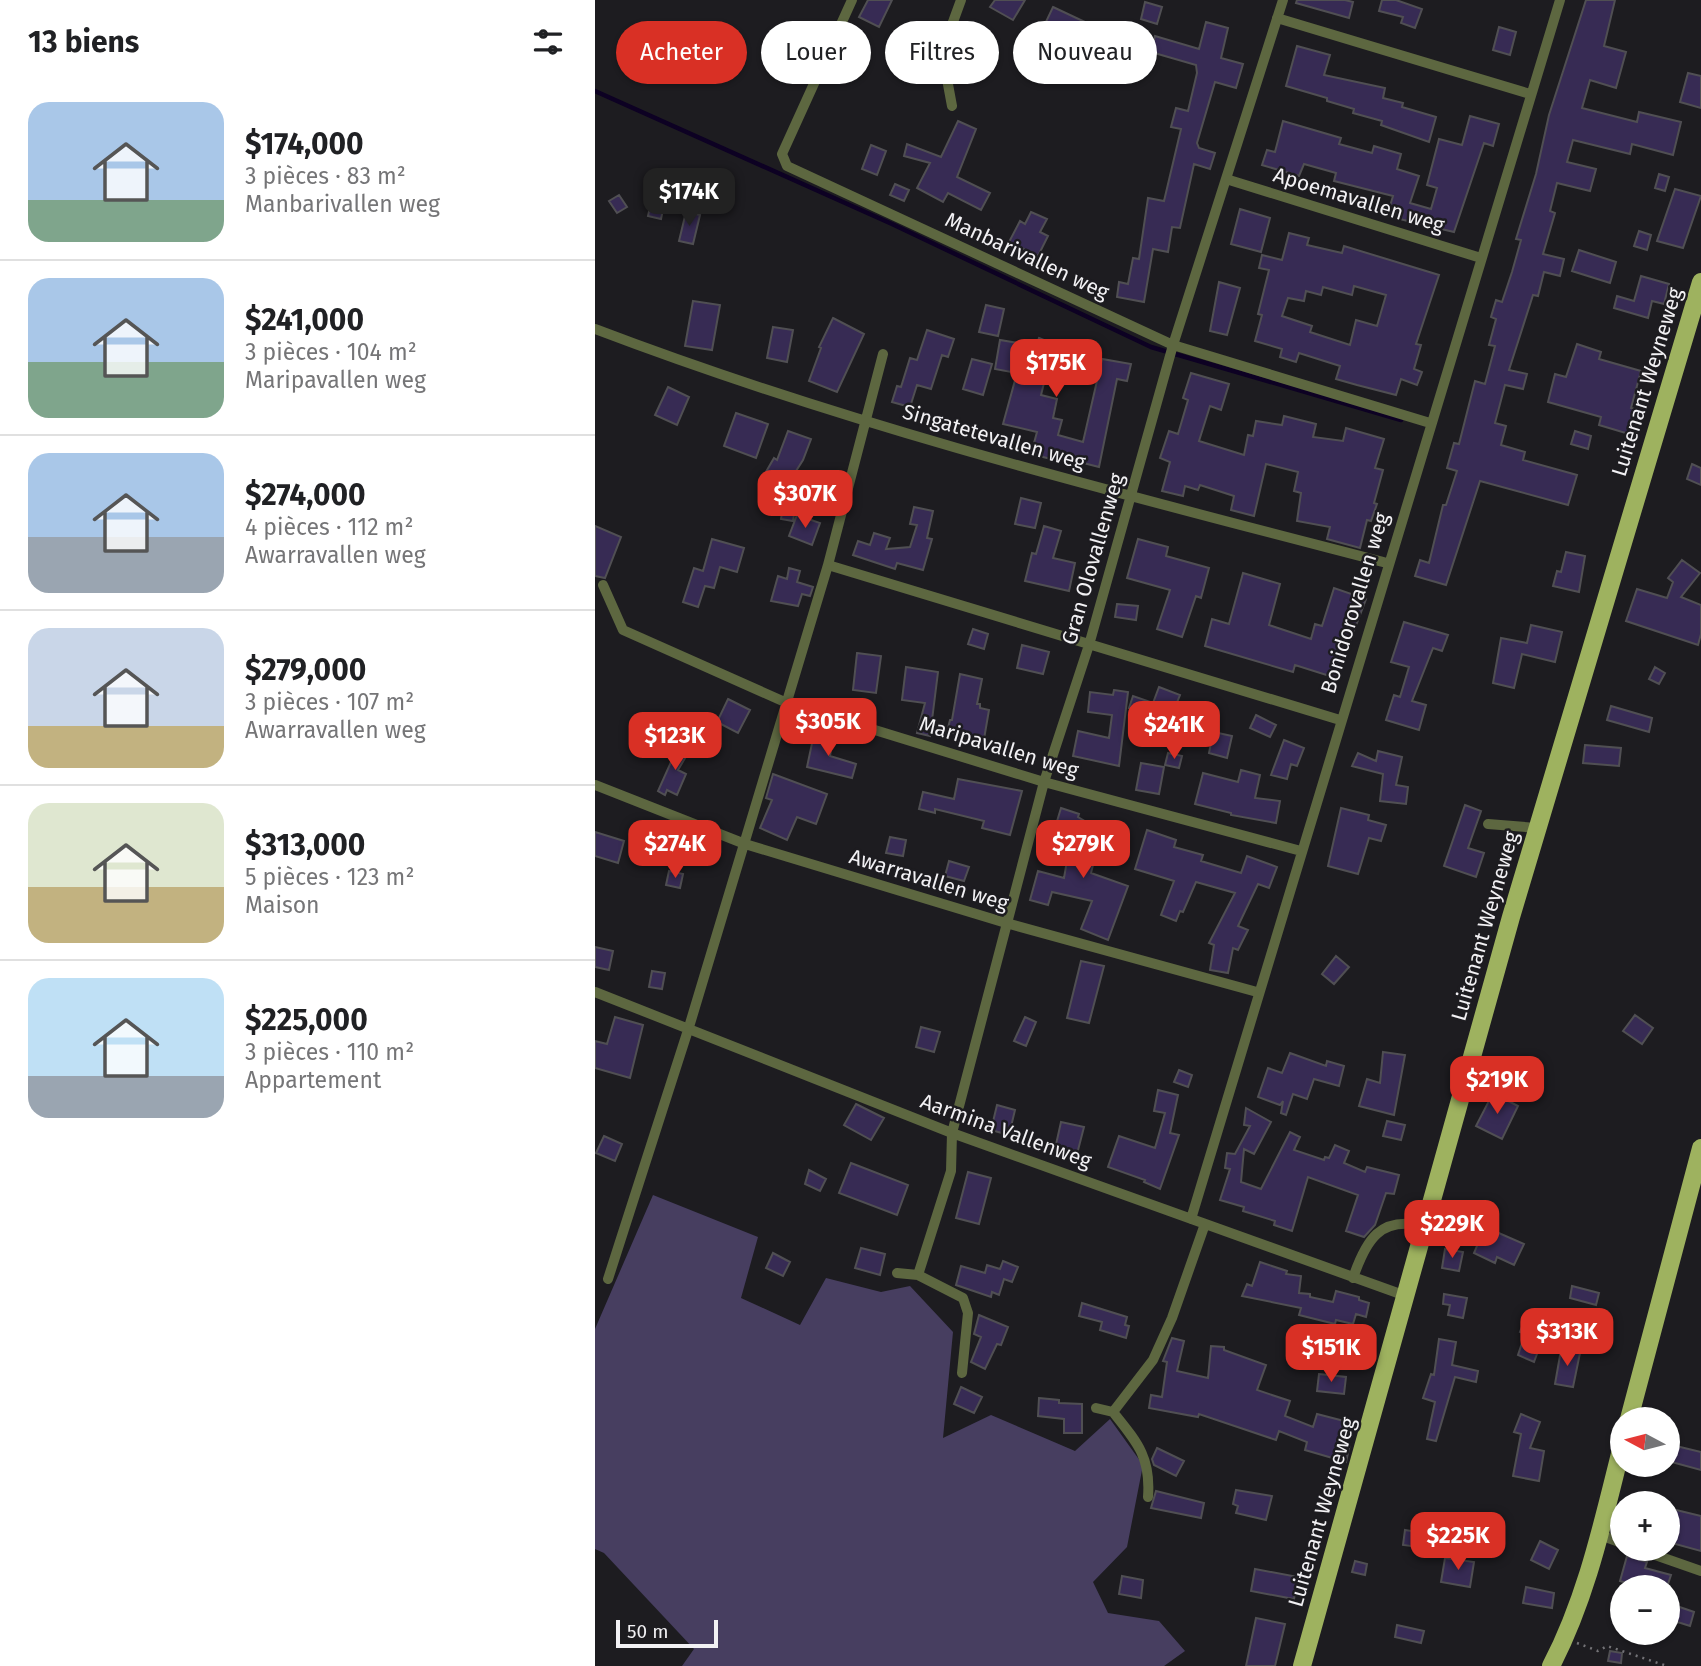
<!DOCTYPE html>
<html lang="fr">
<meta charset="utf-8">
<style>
body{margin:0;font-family:"Fira Sans",sans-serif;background:#f6f6f6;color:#202124;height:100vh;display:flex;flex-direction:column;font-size:26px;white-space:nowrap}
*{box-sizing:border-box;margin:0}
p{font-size:23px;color:#757577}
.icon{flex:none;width:38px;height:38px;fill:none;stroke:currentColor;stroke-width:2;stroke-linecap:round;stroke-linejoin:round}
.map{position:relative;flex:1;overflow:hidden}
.sheet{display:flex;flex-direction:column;background:#fff;width:595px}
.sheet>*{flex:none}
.top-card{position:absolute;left:21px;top:21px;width:665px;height:63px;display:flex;gap:14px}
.needle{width:46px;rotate:277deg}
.fabs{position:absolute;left:1015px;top:1407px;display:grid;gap:14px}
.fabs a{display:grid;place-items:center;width:70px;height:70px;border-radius:50%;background:#fff;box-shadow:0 2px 5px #0004;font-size:35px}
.scale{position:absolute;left:21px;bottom:18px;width:102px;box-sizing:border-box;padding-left:7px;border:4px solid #f2f1f4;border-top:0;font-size:19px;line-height:24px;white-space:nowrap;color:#f2f1f4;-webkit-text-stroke:5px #1d1c20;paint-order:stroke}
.price{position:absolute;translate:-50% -60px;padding:0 16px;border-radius:14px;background:#d93025;color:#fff;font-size:23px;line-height:46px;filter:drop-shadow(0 2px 4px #0008)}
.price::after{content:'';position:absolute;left:50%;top:42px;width:21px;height:16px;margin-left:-10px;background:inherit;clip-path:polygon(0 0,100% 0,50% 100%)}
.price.current{background:#222;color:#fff}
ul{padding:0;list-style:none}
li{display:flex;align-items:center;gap:21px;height:175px;padding:0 28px}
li+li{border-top:2px solid #e0e0e0}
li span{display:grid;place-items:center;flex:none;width:196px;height:140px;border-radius:21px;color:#555}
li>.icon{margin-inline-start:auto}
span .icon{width:84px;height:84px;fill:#fffc;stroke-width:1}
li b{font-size:30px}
h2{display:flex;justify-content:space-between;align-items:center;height:84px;padding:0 28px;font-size:30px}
.pill{padding:0 24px;border-radius:32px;background:#fff;box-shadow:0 2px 5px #0004;font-size:24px;line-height:63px}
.pill.current{background:#d93025;color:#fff}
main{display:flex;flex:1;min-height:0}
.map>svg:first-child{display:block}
.green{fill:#473e60}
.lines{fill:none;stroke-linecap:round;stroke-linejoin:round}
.stream{stroke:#0d0123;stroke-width:4.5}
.building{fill:#372b54;stroke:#504f53;stroke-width:2;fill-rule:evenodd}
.path{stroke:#747377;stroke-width:2.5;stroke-dasharray:2 5;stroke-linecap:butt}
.minor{stroke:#5d6740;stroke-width:10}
.primary{stroke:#9eb25f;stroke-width:18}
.labels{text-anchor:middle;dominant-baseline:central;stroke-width:5;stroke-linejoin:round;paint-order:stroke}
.street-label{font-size:21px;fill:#f2f1f4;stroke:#1d1c20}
</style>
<main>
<section class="sheet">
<h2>13 biens<svg class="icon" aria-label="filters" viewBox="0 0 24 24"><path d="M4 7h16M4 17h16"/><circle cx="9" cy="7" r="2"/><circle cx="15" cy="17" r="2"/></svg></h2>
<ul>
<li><span style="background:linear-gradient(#a9c7e8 70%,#7fa58c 0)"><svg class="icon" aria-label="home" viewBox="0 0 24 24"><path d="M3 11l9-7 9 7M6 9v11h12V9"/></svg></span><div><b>$174,000</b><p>3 pièces · 83 m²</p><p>Manbarivallen weg</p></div></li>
<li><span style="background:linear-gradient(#a9c7e8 60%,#7fa58c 0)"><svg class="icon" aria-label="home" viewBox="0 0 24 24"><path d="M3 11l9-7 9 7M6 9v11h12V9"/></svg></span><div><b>$241,000</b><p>3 pièces · 104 m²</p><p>Maripavallen weg</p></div></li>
<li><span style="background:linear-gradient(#a9c7e8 60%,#9aa5b1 0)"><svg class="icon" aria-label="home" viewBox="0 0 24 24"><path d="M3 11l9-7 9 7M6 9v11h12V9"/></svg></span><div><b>$274,000</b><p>4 pièces · 112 m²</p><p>Awarravallen weg</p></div></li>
<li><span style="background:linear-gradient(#c9d6e8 70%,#c2b280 0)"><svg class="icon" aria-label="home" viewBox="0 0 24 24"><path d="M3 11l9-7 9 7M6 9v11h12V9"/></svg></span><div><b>$279,000</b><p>3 pièces · 107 m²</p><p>Awarravallen weg</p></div></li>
<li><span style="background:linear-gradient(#dfe7d0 60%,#c2b280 0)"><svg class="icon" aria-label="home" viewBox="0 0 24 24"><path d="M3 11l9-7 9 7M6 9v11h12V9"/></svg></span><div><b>$313,000</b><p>5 pièces · 123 m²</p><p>Maison</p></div></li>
<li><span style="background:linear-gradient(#bfe0f5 70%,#9aa5b1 0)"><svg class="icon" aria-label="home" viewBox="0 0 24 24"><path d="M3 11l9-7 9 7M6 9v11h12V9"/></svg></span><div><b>$225,000</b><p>3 pièces · 110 m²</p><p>Appartement</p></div></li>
</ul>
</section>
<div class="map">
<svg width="1106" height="1666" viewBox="0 0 1106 1666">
<rect width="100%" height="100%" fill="#1d1c20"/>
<path class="green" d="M58 1195 163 1237 146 1298 205 1325 231 1278 286 1292 315 1286 358 1332 348 1438 396 1415 480 1451 515 1419 548 1465 532 1547 498 1582 513 1613 564 1621 590 1651 569 1666H87L99 1649 9 1553 0 1549V1329Z"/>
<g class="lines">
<path class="stream" d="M0 91 297 224 556 347 806 420"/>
</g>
<path class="building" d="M273 0H297L284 27 264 17Z
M400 0H430L418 20 395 7Z
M702 0H750L758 2 754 18 701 3Z
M787 0H801L827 9 820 28 806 23 808 17 784 11Z
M991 0H1020L1009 46 1031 52 1021 88 995 80 987 108 1042 122 1044 112 1086 122 1078 155 1037 144 1035 154 978 140 972 162 1001 169 995 191 962 183 955 211 960 213 948 254 969 259 965 276 949 272 943 296 938 295 914 370 932 374 928 389 910 385 900 423 911 426 906 445 930 452 928 460 982 475 973 505 885 481 851 585 820 576 825 560 834 563 848 505H851L862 471 852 468 859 443 864 444 880 381 890 384 900 346 894 345 901 319 896 317 901 300 907 302 917 272 926 240 921 239 941 174 954 115Z
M550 2 567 7 562 24 546 19Z
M458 7 490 22 480 41 449 26Z
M611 22 633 28 626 58 648 64 641 88 620 82 602 143 604 148 620 153 615 169 599 164 585 228 577 227 573 252 558 249 549 302 522 297 524 282 533 284 538 258 544 259 553 198 569 201 586 129 576 127 581 108 593 111 602 73 601 65 556 52 560 36 604 49Z
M904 27 921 32 915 55 898 50Z
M702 46 735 55 729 75 790 88 788 98 808 103 807 107 841 117 834 142 786 125 787 121 758 113 759 109 732 101V98L691 86Z
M1093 73 1106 76V108L1085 102Z
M875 116 904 124 898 146 889 143 859 232 792 216 798 196 739 181 741 173 709 164 704 176 667 165 672 150 680 152 688 121 746 138 744 144 777 153 779 146 806 154 802 169 824 176 815 203 836 209 842 188 832 185 844 139 867 145Z
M363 121 381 129 362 177 395 193 386 210 353 193 348 202 322 188 335 163 309 156 312 144 346 157Z
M276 145 291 151 282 175 267 169Z
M1064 174 1074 177 1070 191 1060 188Z
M300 184 314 190 309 201 295 195Z
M1080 189 1106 196 1088 248 1062 241Z
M58 193 71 196 66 219 53 216Z
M24 195 32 207 22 213 14 201Z
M645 209 675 218 666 252 636 244Z
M91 212 105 215 98 244 84 241Z
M436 212 452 219 445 232 453 236 443 256 414 242 425 221 430 224Z
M1044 231 1056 235 1052 250 1039 246Z
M694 233 714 238 712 245 747 253 749 246 844 275 821 344 826 345 819 369 827 372 822 385 806 379 801 395 762 385 741 379 745 366 704 353 701 362 685 357 687 349 660 341 667 315 663 314 674 270 664 268 667 255 687 260ZM759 286 791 295 782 326 761 320 755 345 715 332 717 326 687 316 693 298 709 301 711 291 726 295 728 287 757 295Z
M984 250 1021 262 1015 283 977 271Z
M1046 276 1074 284 1069 304 1057 301 1053 318 1019 308 1022 296 1039 301Z
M624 282 645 288 632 335 615 331Z
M98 301 125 305 117 350 90 346Z
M391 305 409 309 403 336 384 332Z
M238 318 269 334 242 392 214 381 226 348 224 347Z
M178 327 198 330 192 362 172 358Z
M332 330 359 339 353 357 347 355 336 389 322 385 315 407 297 402 302 386 306 387 315 358 322 360Z
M444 338 463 346 484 348 478 373 453 367 446 395 462 399 458 418 467 420 463 435 488 442 507 359 536 364 532 381 522 379 504 467 457 455 456 459 436 454 442 432 408 424 422 373 400 369 405 340 441 346Z
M982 344 1006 352 1004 359 1046 371 1036 408 1040 409 1034 434 1004 425 1006 417 953 402 960 374 971 377Z
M377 359 397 364 388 395 368 389Z
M596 373 634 384 626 410 615 406 604 441 649 455 653 435 658 436 661 421 687 425 689 416 721 424 718 437 748 441 751 428 789 439 780 468 788 470 779 503 782 504 776 521 772 520 765 548 732 539 735 527 702 521 706 493 699 491 703 472 671 464 659 516 636 510 639 496 605 485 603 490 590 486 588 496 567 491 575 462 565 458 574 431 583 434 593 400 588 398Z
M73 387 94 397 82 425 60 415Z
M141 413 173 424 161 458 129 446Z
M193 431 216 439 208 460 189 490 168 477 179 458 182 460Z
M980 431 996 436 993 449 976 444Z
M1097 464 1106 468V485L1092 479Z
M426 498 446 503 440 528 420 524Z
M188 506 200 508 198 521 186 519Z
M319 507 338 511 332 538 337 539 328 570 302 563 300 569 258 555 263 541 275 545 279 533 295 538 291 549 315 547 322 525 315 524Z
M202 515 225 523 217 545 194 536Z
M0 526 26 537 10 578 0 576Z
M449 526 466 531 458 558 480 563 474 591 430 581 437 553 441 554Z
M117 539 149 548 142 572 125 567 119 588 110 586 103 607 88 602 99 568 108 571Z
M543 539 573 547 571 556 614 568 606 598 601 596 587 637 562 629 575 590 532 578Z
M971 552 990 556 984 592 958 586 962 571 966 572Z
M1087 560 1105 573 1086 597 1106 605V634L1103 645 1031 621 1042 589 1072 598 1078 582 1073 578Z
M194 568 205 571 202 582 218 587 215 596 207 594 203 606 176 601 183 576 192 579Z
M648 573 685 584 674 625 716 639 720 624 727 626 739 588 771 599 741 678 700 665 698 672 610 646 617 619 634 624Z
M522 604 543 606 541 620 520 617Z
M809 622 853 635 847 651 838 648 817 701 831 705 824 730 791 720 799 695 805 697 814 667 796 662Z
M936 625 967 632 960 662 927 654 919 688 898 683 906 638 932 643Z
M378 629 393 634 389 649 373 644Z
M427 645 454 652 448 674 422 668Z
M262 653 286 656 281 693 258 690Z
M311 667 343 672 335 736 322 733 330 703 307 700Z
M1060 667 1070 673 1064 684 1054 679Z
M365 674 387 679 382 704H385V708L394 710 389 739 352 732 355 720H357Z
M564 687 585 695 581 705 619 719 614 731 637 736 632 758 614 753 616 743 571 727 568 736 550 729 555 715 534 708 538 696 558 703Z
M519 690 533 692 524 766 478 756 483 731 514 738 517 715 493 712 495 692 518 695Z
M133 699 155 710 143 733 122 722Z
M1016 706 1057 718 1054 732 1012 720Z
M661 715 681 725 675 737 655 728Z
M219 734 238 738 235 756 261 764 257 778 212 767Z
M689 740 709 748 702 766 696 764 692 779 676 775Z
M85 742 96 748 83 770 91 774 82 795 72 790 70 795 63 791Z
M990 745 1026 748 1024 766 988 763Z
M783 751 807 757 801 785 813 787 811 804 785 801 788 774 757 766 763 753 781 761Z
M573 753 587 756 584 768 570 765Z
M546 763 569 767 564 794 541 790Z
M646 770 665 775 660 798 685 801 681 823 636 815V813L600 804 608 773 643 782Z
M178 774 232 794 221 824 202 817 192 840 165 828 177 800 171 798Z
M363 779 427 791 415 835 387 828 389 821 340 809V813L324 809 328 792 359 799Z
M870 805 886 811 873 848 889 853 881 877 849 866Z
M466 808 484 814 483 817 505 830 489 859 499 861 496 873 533 886 513 940 486 929 497 901 457 892 453 905 435 900 443 871 469 878 473 855 477 856 488 836 460 828Z
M746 808 774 815 773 820 791 825 786 841 774 838 763 874 733 866Z
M552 830 581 840 579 847 608 855 606 861 646 873 652 856 682 867 674 888 663 884 643 926 653 930 643 950 638 948 633 973 615 970 619 945 614 943 640 893 601 882 588 912 585 911 581 921 566 915 579 881 540 869Z
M0 832 29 841 23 863 0 856Z
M295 837 311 840 308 856 291 853Z
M354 861 374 867 369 881 350 876Z
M74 871 88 874 85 888 71 885Z
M0 947 18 951 14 970 0 967Z
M741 956 754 967 739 984 727 974Z
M486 961 509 966 494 1023 472 1018Z
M57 971 70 973 67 989 54 987Z
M1040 1015 1058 1028 1047 1044 1028 1031Z
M20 1017 48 1025 35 1078 0 1068V1041L12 1044Z
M430 1017 441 1022 431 1046 419 1041Z
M326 1027 345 1032 339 1052 321 1047Z
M788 1052 810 1055 799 1115 764 1106 772 1079 785 1083Z
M695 1053 731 1066 732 1061 749 1066 744 1086 719 1079 712 1099 698 1094 691 1115 686 1113 688 1101 685 1105 663 1097 673 1068 687 1073Z
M584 1070 597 1075 593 1087 579 1082Z
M563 1090 583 1095 575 1133 584 1135 565 1189 549 1182 550 1180 513 1167 524 1136 560 1148 570 1113 559 1111Z
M898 1093 923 1106 907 1139 881 1126Z
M261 1104 289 1118 276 1140 249 1125Z
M402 1105 420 1110 414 1135 396 1130Z
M651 1108 676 1122 659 1154 649 1149 646 1182 666 1189 695 1132 705 1137 699 1150 729 1160 730 1157 734 1158 740 1145 754 1151 749 1163 770 1172 772 1167 804 1175 799 1194 791 1193 780 1225 769 1237 751 1231 763 1195 713 1177 697 1231 679 1225 680 1221 648 1211 649 1207 625 1200 635 1169 630 1168 632 1153 640 1154 655 1126 649 1125Z
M792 1121 810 1125 806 1140 788 1136Z
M466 1122 489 1127 482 1154 460 1149Z
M9 1136 27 1144 20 1161 1 1153Z
M256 1163 313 1185 302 1215 244 1193Z
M214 1170 231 1179 225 1191 210 1184Z
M373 1172 396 1178 384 1224 361 1218Z
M861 1208 887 1213 884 1228 858 1223Z
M890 1227 929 1244 919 1265 902 1257 900 1263 879 1253Z
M266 1248 290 1254 285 1275 260 1268Z
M850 1249 868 1252 864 1271 847 1268Z
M178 1253 195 1262 188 1276 171 1268Z
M408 1261 423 1267 417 1282 409 1279 404 1295 397 1292 396 1297 361 1285 366 1266 390 1273 392 1265 405 1269Z
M665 1262 692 1271 691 1274 706 1276 704 1293 715 1294V1297L738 1302 741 1291 764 1297V1300L774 1303 771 1317 761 1314 758 1324 741 1320 740 1324 704 1315 706 1308 647 1296 652 1284 657 1286Z
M977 1286 1004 1293 1001 1305 975 1298Z
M849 1294 872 1298 868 1318 853 1315 855 1305 848 1304Z
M487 1303 532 1317 530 1325 534 1326 531 1338 505 1330 507 1322 484 1316Z
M384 1315 413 1327 406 1345 402 1344 390 1369 376 1362 386 1337 379 1334Z
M930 1319 952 1327 939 1362 923 1355 930 1334 925 1332Z
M577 1338 589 1341 582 1371 613 1378 616 1346 629 1347V1350L671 1365 662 1390 695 1401 690 1416 718 1427 722 1414 753 1422 748 1442 755 1444 751 1462 710 1450 712 1442 684 1431 681 1440 604 1414 603 1417 554 1408 556 1395 567 1397 572 1362 568 1361Z
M844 1339 861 1342 857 1365 883 1371 881 1382 860 1377 841 1441 832 1439 840 1402 828 1398 836 1374 839 1375Z
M966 1350 985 1353 978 1387 960 1384Z
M724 1374 751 1377 749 1394 722 1391Z
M366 1387 387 1397 379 1413 359 1404Z
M444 1398 464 1400V1403L487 1404V1433H469V1419L443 1416Z
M926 1414 945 1422 935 1448 949 1451 944 1481 918 1476 926 1434 919 1432Z
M1077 1445 1106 1452V1470L1073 1461Z
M562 1448 589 1461 581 1476 559 1465 557 1459Z
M641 1490 677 1496 671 1520 641 1513 643 1506 638 1504Z
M561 1491 609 1503 606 1518 556 1508Z
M1073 1508 1106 1516V1551L1073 1542Z
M810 1530 848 1536 846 1550 808 1545Z
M945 1541 963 1550 954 1569 936 1560Z
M1032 1556 1052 1562 1050 1568 1076 1575 1072 1587H1045L1025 1581Z
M850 1558 879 1562 875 1587 846 1582Z
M760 1561 772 1564 770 1575 757 1572Z
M660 1569 703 1577 699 1599 656 1591Z
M527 1576 548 1580 546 1598 524 1594Z
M931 1587 959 1593 957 1608 928 1603Z
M1073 1603 1099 1612 1095 1626 1073 1619Z
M661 1618 690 1624 680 1666H651Z
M802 1625 829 1631 826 1643 800 1637Z
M1015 1651 1027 1653 1026 1663 1013 1661Z"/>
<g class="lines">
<path class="path" d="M982 1643 1003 1651 1012 1646 1072 1666"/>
<path class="minor" d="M257 0 187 154 192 166 578 345 835 423
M682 18 935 94
M357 106 347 52 366 0
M631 179 886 258
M0 329C257 427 526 494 792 563
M233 565 745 720
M8 585 28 630 192 703 449 782 706 851
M0 785 150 844 411 923 662 992
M893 824 942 828
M0 992 357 1133 811 1296
M596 1219 965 0
M302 1273 323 1275 356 1171 357 1133 449 782 494 645 578 345 688 0
M323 1275 368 1298 373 1313 367 1373
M758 1278C771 1240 785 1216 828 1226
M13 1279 94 1027 233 565 288 354
M501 1408 518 1412 558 1360 577 1318 610 1224
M518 1412C542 1442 556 1457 553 1497
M1005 1535 1027 1543
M1043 1549 1106 1571"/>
<path class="primary" d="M1034 1419 1106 1148
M707 1666 916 917 1106 282
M956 1666C992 1597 1008 1521 1027 1446"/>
</g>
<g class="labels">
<g class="street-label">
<text transform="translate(764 200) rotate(17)">Apoemavallen weg</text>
<text transform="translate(432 256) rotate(25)">Manbarivallen weg</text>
<text transform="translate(1052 382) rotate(-73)">Luitenant Weyneweg</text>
<text transform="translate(399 437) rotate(16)">Singatetevallen weg</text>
<text transform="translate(498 559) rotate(-74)">Gran Olovallenweg</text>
<text transform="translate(760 603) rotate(-73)">Bonidorovallen weg</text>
<text transform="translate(404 747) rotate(17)">Maripavallen weg</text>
<text transform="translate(334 880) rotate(17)">Awarravallen weg</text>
<text transform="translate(890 926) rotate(-74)">Luitenant Weyneweg</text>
<text transform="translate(411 1131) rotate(20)">Aarmina Vallenweg</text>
<text transform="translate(727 1512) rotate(-74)">Luitenant Weyneweg</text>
</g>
</g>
</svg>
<div class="fabs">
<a><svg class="needle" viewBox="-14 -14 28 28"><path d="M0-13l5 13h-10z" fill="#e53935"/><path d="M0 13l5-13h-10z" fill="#757577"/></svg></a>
<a>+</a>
<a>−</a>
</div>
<div class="scale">50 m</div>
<b class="price current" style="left:94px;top:228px">$174K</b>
<b class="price" style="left:461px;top:399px">$175K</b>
<b class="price" style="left:210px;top:530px">$307K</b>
<b class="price" style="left:233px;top:758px">$305K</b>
<b class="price" style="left:579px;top:761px">$241K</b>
<b class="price" style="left:80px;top:772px">$123K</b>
<b class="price" style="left:80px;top:880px">$274K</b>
<b class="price" style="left:488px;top:880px">$279K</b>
<b class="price" style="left:902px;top:1116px">$219K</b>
<b class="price" style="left:857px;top:1260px">$229K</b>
<b class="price" style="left:972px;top:1368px">$313K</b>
<b class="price" style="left:736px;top:1384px">$151K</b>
<b class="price" style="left:863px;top:1572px">$225K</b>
<div class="top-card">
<a class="pill current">Acheter</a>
<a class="pill">Louer</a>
<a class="pill">Filtres</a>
<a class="pill">Nouveau</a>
</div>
</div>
</main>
